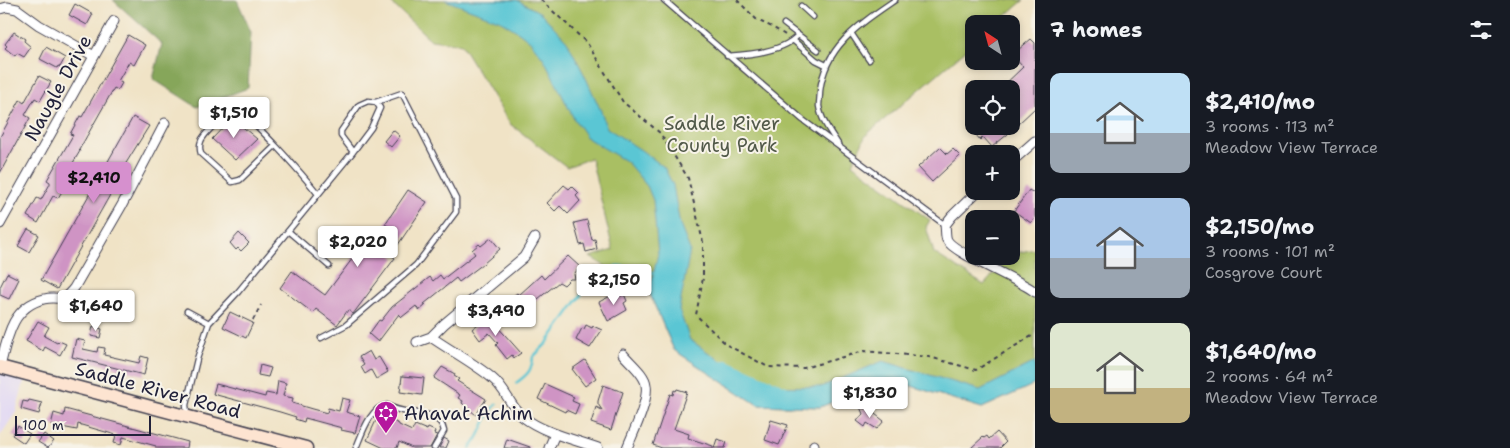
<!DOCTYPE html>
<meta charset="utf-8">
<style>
body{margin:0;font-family:"Shantell Sans",sans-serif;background:#242831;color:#f1f3f6;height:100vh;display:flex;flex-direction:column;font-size:19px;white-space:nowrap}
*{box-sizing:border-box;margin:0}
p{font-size:16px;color:#9ea1a6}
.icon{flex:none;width:28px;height:28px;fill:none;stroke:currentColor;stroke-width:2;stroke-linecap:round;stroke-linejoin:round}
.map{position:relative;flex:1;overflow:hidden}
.drawer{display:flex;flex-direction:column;background:#171b24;width:475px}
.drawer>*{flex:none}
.needle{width:32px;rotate:324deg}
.tools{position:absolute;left:965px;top:15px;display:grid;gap:10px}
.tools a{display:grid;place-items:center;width:55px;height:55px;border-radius:10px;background:#171b24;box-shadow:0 2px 8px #0003;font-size:25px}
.scale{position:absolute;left:15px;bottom:12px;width:136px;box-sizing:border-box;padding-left:5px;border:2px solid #22223b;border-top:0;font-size:14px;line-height:18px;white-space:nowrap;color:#22223b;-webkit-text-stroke:4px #f7f3e8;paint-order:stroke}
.price{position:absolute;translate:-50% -42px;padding:0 11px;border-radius:5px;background:#fff;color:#222;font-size:16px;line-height:32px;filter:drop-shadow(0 1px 2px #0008)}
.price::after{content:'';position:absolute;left:50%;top:30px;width:15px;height:11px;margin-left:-8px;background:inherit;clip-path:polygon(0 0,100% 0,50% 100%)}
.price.on{background:#d690ce;color:#111}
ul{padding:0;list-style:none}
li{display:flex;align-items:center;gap:15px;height:125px;padding:0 15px}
li span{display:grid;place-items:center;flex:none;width:140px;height:100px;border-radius:10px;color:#555}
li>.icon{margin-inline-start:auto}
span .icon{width:60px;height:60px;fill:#fffc;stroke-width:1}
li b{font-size:21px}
h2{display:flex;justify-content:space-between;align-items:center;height:60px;padding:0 15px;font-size:21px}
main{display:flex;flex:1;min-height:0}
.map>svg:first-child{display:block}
.built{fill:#dfd5f5}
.green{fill:#a9bf64;stroke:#667050}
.forest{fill:#86a65a;stroke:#54644a}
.water{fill:#5ac6d4;stroke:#3e7488}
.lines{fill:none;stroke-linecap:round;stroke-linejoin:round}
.stream{stroke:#5ac6d4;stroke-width:2.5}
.river{stroke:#5ac6d4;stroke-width:16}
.building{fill:#cf94c4}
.lane-casing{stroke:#413f50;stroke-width:7}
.street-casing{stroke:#413f50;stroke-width:11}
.secondary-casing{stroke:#413f50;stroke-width:15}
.path{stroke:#413f50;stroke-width:2;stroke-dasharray:4 4;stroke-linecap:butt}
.lane{stroke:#fff;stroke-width:4.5}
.street{stroke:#fff;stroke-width:9}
.secondary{stroke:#fde4d1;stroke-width:12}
.labels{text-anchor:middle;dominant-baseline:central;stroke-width:4;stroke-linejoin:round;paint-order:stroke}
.street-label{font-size:19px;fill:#22223b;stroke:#f7f3e8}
.park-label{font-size:19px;fill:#515949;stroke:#f7f3e8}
.poi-label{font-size:19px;fill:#22223b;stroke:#f7f3e8;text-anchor:start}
</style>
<main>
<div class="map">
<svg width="1035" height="448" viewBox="0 0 1035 448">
<rect width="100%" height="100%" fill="#f7f3e8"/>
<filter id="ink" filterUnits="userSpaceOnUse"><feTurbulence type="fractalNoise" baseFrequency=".02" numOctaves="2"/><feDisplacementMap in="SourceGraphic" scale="10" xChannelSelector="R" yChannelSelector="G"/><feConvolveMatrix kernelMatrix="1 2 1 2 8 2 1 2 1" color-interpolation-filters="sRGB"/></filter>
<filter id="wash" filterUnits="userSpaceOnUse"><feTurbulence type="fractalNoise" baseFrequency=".0096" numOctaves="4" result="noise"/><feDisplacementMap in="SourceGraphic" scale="20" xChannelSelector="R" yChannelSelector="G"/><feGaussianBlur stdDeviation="1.12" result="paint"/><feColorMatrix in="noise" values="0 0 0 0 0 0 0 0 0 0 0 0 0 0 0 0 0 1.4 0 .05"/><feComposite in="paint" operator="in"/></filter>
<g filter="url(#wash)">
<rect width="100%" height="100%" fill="#f0e3c6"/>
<path class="built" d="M0 367 26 374 16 412 0 436Z"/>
<path class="green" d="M388 0H1024L996 24H974V43L866 135 852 164 930 220 926 227 934 253 984 285 1009 256H1011V254L1035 249V384L982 408 889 379 820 407 758 405 674 350 649 292 590 257 613 250 591 158 567 167 510 124 461 44 431 40Z"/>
<path class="forest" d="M113 0H237L251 32 248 88 197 107 153 79 162 44Z"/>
<path class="water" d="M445 0H517L541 13 567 41 585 76 601 111 607 128 641 150 664 167 673 185 680 225 690 250 679 310 690 340 745 377 752 386 821 387 883 361 980 390 1035 362V384L982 408 889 379 820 407 758 405 674 350 649 292 658 254 653 200 647 186 627 162 587 138 574 119 544 59 530 41 520 33 501 21Z"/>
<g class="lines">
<path class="stream" d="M516 383C527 375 532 371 533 357L547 343 581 295 603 272 618 266 642 269 656 274
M470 448C483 437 483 416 497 404"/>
<path class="river" d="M726 368 785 394"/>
</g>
<g id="blocks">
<path class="building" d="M75 4 93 14 87 25 69 15Z
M14 32 25 39 24 41 31 47 24 57 17 53 15 56 5 48 7 46 5 44Z
M128 35 145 45 134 65 129 62 118 81 122 83 118 90 114 88 79 150 80 151 64 178 67 179 62 188H64L58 198 53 196 38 223 27 216 37 198 41 200 50 184V182L47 180 73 135 70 134 80 116 82 117Z
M1031 39 1035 43V108L1018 124 1015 121 1011 124V89H1000L1023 67 1012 55Z
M46 47 65 58 60 67 58 66 57 68 40 59Z
M39 76 51 82 40 101 35 98 25 115 30 118 0 173V137L20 100 24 103Z
M133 117 149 126 123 168 114 185 115 186 57 289 41 280Z
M232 118 257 139 235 160 212 139Z
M969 126H1001L1008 134 992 147 983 137 980 140Z
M393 130 400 136 391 147 384 141Z
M940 147 947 154 953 149 960 156 932 182 918 167Z
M564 185 569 189 572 186 579 193 576 196 580 201 568 214 560 206 555 211 547 203Z
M408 190 427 202 391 255 395 258 353 314 348 310 337 325 316 309 313 313 280 288 292 271 325 295 368 238 379 246 391 228 385 224Z
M1029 190 1035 194V218L1031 223 1014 211Z
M587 220 592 240 595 239 597 249 586 252 584 244 580 245 574 223Z
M28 229 39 235 29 252 18 246Z
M239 233 249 243 241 251 238 248 236 250 230 243Z
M491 238 500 249 483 264 459 282 456 278 424 304 426 305 419 311 416 306 402 317 399 314 378 342 369 334 379 320 381 321 392 307 430 277 433 281 440 275 443 279 475 254 472 250 479 244 481 246Z
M568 256 580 267 574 274 575 279H570L564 285 559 282 528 307 530 310 520 317 515 310 512 313 505 302 517 293 519 295 541 275 544 279Z
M7 273 19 279 9 299 0 295V287Z
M618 292 620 296 624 294 627 301 624 303 627 310 608 321 599 302Z
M230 312 253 323 246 338 223 327Z
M488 316 521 353 514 358 512 355 507 359 496 345 498 343 489 333 480 340 472 329Z
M38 321 49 327 44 336 57 343 59 341 66 344 60 355 45 347 43 351 26 341Z
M586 325 592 328 593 326 602 330 590 348 576 340 582 328 584 329Z
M93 326 102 329 100 338 91 336Z
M76 339 85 341 83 349 97 352 98 347 105 348 104 355 139 363 141 356 148 358 144 375 72 357Z
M369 351 374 360 379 357 388 372 376 379 371 370 365 374 361 367 364 365 359 357Z
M585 360 596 378 585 386 572 369Z
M260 365 271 368 268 377 258 375Z
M442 367 455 374 454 376 459 379 457 381 486 399 476 415 462 403 463 401 458 398 460 395 434 378Z
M402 376 424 378 422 395 400 392Z
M278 381 286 383 283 396 293 398 292 403 312 409 327 413 328 408 339 411 342 398 350 400 346 412 360 416 355 433 341 430 342 428 305 418 304 422 295 419 296 417 280 412 213 394 216 384 265 397 266 393 276 395Z
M545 384 574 397 572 401 579 404 575 414 566 410 565 412 538 399Z
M603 385 623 392 611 430 591 423 596 407 602 410 598 404V401Z
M677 389 687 392 674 429 689 434 688 438 713 446V448H662L653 445 670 394 673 395 674 390 676 391Z
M29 400 42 403 39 414 21 409 23 401 28 402Z
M860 407 866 409 867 408 884 421 877 429 867 423 865 427 857 421 863 414Z
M65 409 188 442 187 448H156V446L123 437 121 445 114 443 116 435 78 424 77 430 51 425 54 413 64 416Z
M379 414 394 419 393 421 399 424V425L412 431 415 425 427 430 428 428 435 431 434 434 437 435 430 448H412L399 442 397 448H384L367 440Z
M771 420 788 425 779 445 765 440Z
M18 426 30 434 24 443 12 435Z
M997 432 1006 442 1000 448H971L983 437 984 438 987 436 989 439Z
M44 434 54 441 48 448 38 442Z
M444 438 449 441 446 448H439Z
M507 439 530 447V448H504Z
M717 439 727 442 725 448H714Z"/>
</g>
</g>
<g filter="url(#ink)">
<use href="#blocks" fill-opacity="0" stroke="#413f50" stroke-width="1"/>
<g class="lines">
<defs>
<path id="lane" d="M664 0 803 120 945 225
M801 6 813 17
M784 24 818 50
M851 33 869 60
M794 41 816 60 826 65
M727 56C748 55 784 52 798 35
M838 144C831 133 821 120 819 106 819 102 820 96 820 91 825 46 860 24 895 0
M275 146 240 180 232 182 201 154C197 141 204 136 212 127 218 121 226 108 236 110 249 113 307 180 318 194
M288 231 329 266
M187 311 209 323
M321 338 346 325 416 265 456 212V199L402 93 376 102
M187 414 186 405 197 359 209 323 238 292 353 152 371 128 380 108 376 102 368 101 359 105 341 131V136L353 152
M356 448C362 434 370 407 387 405 406 418 439 406 444 431L434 448"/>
<path id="street" d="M0 9 7 7 17 9 39 25 94 56
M1011 162 1035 141
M978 191 952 216 945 225C946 230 945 236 947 240 953 253 1019 279 1035 292
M0 224 114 21
M431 337C451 351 474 363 492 378 506 389 510 407 523 417 544 433 573 439 598 448
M417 342 431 337 444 324 524 257 535 238
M623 354C630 363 645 374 646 385 649 401 633 433 627 448
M0 367C7 339 11 307 44 299 61 295 60 305 74 288L122 205 165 123
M814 445V448
M549 448 555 434"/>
<path id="secondary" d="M0 367 306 448"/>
</defs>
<use href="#lane" class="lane-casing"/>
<use href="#street" class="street-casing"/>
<use href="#secondary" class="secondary-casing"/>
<path class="path" d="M541 0 587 43 623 102 660 133 688 178 703 242V278L696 315 727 345 768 367 804 368 864 351 929 357 976 370 1035 334
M737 0 757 20 772 27 787 36
M253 320 261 305"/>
<use href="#lane" class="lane"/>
<use href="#street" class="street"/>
<use href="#secondary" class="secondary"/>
</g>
</g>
<defs>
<symbol id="synagogue-pin" viewBox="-11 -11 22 30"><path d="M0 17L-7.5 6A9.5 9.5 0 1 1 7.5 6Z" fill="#b5179e" stroke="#f7f3e8"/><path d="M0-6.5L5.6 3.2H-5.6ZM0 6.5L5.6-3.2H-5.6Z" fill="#fff"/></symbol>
</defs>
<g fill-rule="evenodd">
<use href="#synagogue-pin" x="372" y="399" width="28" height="38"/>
</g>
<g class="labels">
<g class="street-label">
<text transform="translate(58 88) rotate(-61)">Naugle Drive</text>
<text transform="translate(158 390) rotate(15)">Saddle River Road</text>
</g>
<g class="park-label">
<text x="722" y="123">Saddle River<tspan x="722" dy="22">County Park</tspan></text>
</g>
<g class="poi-label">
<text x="404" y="413">Ahavat Achim</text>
</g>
</g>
</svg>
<div class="tools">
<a><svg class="needle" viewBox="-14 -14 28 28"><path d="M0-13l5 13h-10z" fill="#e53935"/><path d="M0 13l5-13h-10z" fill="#9ea1a6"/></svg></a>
<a><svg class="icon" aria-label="locate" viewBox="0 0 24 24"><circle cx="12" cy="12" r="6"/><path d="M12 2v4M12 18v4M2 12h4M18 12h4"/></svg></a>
<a>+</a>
<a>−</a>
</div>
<div class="scale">100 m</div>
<b class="price" style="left:234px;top:139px">$1,510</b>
<b class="price on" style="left:94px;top:204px">$2,410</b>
<b class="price" style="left:358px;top:268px">$2,020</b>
<b class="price" style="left:614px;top:306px">$2,150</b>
<b class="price" style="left:96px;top:332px">$1,640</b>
<b class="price" style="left:496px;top:337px">$3,490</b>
<b class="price" style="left:870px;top:419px">$1,830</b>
</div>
<section class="drawer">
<h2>7 homes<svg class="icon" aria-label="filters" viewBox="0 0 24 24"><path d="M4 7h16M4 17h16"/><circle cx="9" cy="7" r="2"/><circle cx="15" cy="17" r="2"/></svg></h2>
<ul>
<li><span style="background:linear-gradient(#bfe0f5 60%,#9aa5b1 0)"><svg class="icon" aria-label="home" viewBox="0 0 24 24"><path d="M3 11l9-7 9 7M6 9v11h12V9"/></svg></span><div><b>$2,410/mo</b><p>3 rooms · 113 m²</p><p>Meadow View Terrace</p></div></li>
<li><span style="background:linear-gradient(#a9c7e8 60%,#9aa5b1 0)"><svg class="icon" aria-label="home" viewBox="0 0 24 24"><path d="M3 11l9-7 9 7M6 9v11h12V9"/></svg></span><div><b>$2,150/mo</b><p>3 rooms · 101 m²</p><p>Cosgrove Court</p></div></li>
<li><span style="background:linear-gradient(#dfe7d0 65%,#c2b280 0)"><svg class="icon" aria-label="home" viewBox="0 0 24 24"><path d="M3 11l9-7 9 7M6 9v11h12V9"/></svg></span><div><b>$1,640/mo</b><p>2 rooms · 64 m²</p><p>Meadow View Terrace</p></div></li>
</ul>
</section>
</main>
